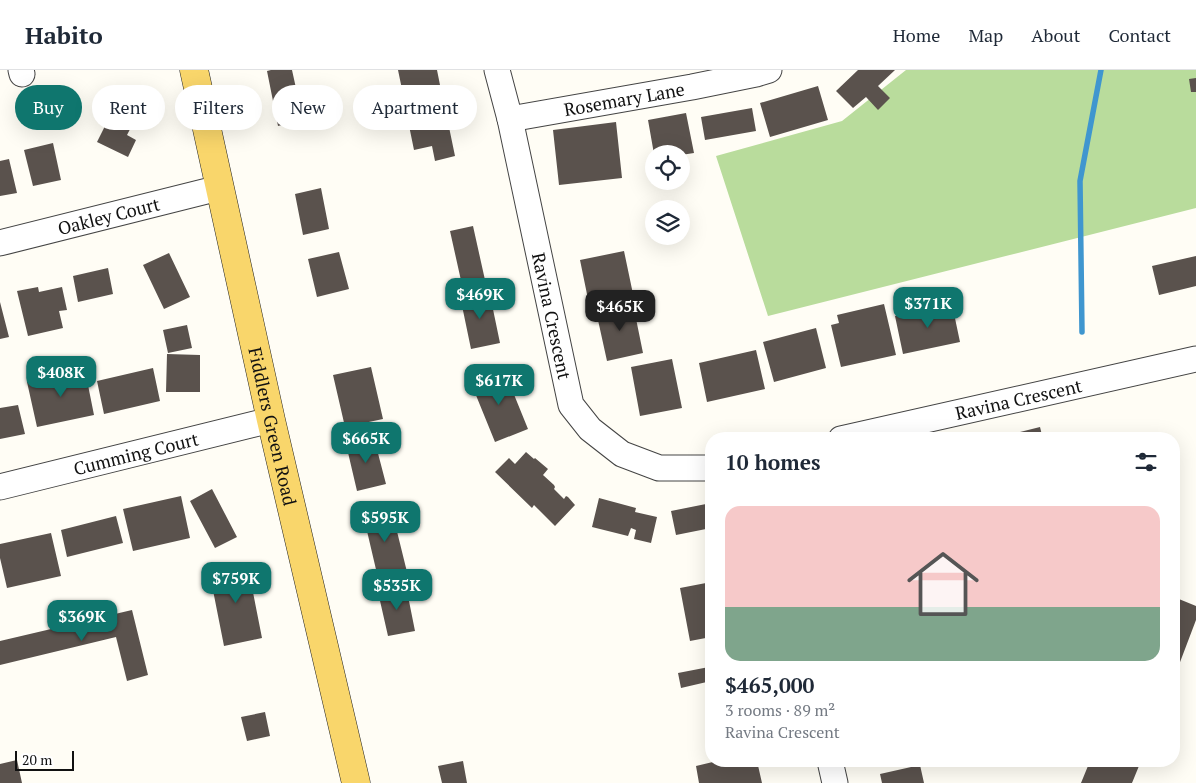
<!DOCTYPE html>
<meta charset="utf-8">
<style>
body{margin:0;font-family:"PT Serif",serif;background:#f2f2f3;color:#1f2937;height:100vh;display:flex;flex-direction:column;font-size:19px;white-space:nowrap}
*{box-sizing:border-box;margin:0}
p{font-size:16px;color:#747a83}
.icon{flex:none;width:28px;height:28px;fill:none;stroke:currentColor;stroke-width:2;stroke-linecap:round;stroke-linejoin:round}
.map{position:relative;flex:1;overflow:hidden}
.panel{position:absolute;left:705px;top:362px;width:475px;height:335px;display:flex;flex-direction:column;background:#fff;border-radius:20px;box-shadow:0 5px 20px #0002}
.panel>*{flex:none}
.top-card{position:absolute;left:15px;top:15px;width:475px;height:45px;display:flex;gap:10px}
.buttons{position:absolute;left:645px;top:75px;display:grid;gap:10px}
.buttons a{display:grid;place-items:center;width:45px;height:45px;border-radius:50%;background:#fff;box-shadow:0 5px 20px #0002;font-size:25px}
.scale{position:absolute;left:15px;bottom:12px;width:59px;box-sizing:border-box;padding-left:5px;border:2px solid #111;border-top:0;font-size:14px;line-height:18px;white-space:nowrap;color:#111;-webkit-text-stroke:4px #fff;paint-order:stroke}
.price{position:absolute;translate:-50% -42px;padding:0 11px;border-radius:10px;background:#0f766e;color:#fff;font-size:16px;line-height:32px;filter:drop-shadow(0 1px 2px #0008)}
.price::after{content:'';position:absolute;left:50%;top:30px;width:15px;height:11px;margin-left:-8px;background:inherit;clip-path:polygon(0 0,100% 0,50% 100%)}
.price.selected{background:#222;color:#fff}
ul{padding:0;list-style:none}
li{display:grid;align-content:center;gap:10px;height:265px;padding:0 20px}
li+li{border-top:1px solid #e0e1e3}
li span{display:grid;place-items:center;height:155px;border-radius:15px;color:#555}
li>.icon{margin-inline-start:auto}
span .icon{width:90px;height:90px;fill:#fffc;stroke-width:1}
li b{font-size:21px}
h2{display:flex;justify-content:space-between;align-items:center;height:60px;padding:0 20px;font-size:21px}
.pill{padding:0 18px;border-radius:22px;background:#fff;box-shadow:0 5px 20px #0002;font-size:18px;line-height:45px}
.pill.selected{background:#0f766e;color:#fff}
header{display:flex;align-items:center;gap:30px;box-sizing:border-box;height:70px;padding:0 25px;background:#fff;border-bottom:1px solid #e0e1e3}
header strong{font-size:24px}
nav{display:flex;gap:28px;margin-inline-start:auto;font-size:18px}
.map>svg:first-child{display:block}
.forest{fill:#b9dc9c}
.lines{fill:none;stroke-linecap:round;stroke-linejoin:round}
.stream{stroke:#3f96cf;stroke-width:5.5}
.building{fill:#5a524d}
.minor-casing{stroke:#444;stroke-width:27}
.major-casing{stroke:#222;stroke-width:29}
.minor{stroke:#fff;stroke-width:25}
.major{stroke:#f9d66b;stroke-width:28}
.labels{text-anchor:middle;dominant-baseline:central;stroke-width:5;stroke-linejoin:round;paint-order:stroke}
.street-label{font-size:18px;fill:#111;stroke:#fff}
</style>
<header>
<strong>Habito</strong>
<nav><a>Home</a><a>Map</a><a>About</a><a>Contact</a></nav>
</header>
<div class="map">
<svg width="1196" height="713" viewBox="0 0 1196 713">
<rect width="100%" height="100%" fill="#fffdf5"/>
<path class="forest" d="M906 0H1196V138L768 246 716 86 842 51Z"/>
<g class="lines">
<path class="stream" d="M1082 262 1080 111 1101 0"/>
</g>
<path class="building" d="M271 0H292L303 50 278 56 267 1Z
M398 0H437L441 20 404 29Z
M858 0H895L878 16 890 28 878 40 866 27 853 38 836 21Z
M1196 8V22H1191L1189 9Z
M818 16 828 50 770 67 760 33Z
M119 28 141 38 127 65 136 70 128 87 97 72Z
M444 33 455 86 435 91 432 76 414 80 406 41Z
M752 38 756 61 705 70 701 47Z
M686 43 694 83 681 85V84H654L648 50Z
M616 52 622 108 559 115 553 60Z
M53 73 61 110 33 116 24 80Z
M9 89 17 123 0 126V91Z
M321 118 329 159 303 165 295 124Z
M473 156 485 210 462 215 450 161Z
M624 181 633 224 589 234 580 190Z
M339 182 349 219 317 227 308 189Z
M169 183 190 227 164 239 143 195Z
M1196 186V216L1159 225 1152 196Z
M108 198 113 224 78 232 73 206Z
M38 217 39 222 62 217 67 240 59 241 63 258 28 266 17 221Z
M489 220 500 273 471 279 460 226Z
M0 232 9 267 0 269Z
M633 234 643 283 607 291 596 241Z
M884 234 896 285 841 297 831 255 839 253 837 245Z
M952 234 960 272 903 284 895 246Z
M187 255 192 278 168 283 163 260Z
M816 258 826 298 774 312 763 272Z
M756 280 765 319 707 332 699 293Z
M167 284 200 285V322H166Z
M672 289 682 338 640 346 631 297Z
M371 297 383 349 345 357 333 305Z
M153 298 160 331 104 344 97 311Z
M85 300 94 345 37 357 27 312Z
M504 300 528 359 495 372 471 313Z
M18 335 25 364 0 369V338Z
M1040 357 1043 369H1017L1016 363Z
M374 368 386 414 357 421 346 374Z
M526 382 534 389 535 388 548 399 543 405 554 415 555 417 554 419 564 429 566 426 568 427 575 435 555 456 534 435 532 438 495 402 509 388 515 394Z
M212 419 237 467 215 478 190 431Z
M181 426 190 468 133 481 123 439Z
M599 428 636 438 635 442 657 447 651 473 634 469 636 460 631 458 628 466 592 457Z
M711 433V458L676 465 671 441Z
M391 437 407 502 378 508 363 444Z
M116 446 123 473 67 487 61 460Z
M51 463 61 506 7 518 0 488V474Z
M247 492 262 568 224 576 209 500Z
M706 513 711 542V567L690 571 680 518Z
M406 516 415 561 388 566 378 522Z
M1174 527 1196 536V550L1174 608Z
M132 540 148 605 127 611 116 567 0 595V571Z
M709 597 711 611 681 618 678 603Z
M265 642 270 666 247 671 241 647Z
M17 690 22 713H0V694Z
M463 691 467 713H442L438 696Z
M717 691H757L762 713H699L696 696Z
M1090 691H1141L1132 713H1081Z
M920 695 924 713H882L880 704Z"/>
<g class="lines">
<defs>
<g id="minor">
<path d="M21 0 22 4"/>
<path id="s1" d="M497 0 510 49 571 335 590 359 622 384 659 398H711"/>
<path id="s2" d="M510 49 692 17 756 4 769 0"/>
<path id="s3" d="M0 173 219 118"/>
<path id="s4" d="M841 369 1196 289"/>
<path id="s5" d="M0 417 271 350"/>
<path d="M830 691 835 713"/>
</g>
<g id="major">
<path id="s6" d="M194 0 271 350 356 713"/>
</g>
</defs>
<use href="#minor" class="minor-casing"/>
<use href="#major" class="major-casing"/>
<use href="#minor" class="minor"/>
<use href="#major" class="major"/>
</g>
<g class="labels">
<g class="street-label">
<text stroke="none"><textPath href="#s2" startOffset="116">Rosemary Lane</textPath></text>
<text stroke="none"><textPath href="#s3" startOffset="112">Oakley Court</textPath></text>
<text stroke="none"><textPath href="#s1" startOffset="252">Ravina Crescent</textPath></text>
<text stroke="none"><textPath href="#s4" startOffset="182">Ravina Crescent</textPath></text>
<text stroke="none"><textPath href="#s6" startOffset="365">Fiddlers Green Road</textPath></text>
<text stroke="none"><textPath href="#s5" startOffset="140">Cumming Court</textPath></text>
</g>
</g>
</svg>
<div class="buttons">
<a><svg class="icon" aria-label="locate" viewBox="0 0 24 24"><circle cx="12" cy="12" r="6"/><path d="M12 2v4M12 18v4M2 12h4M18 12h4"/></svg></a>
<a><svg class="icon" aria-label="layers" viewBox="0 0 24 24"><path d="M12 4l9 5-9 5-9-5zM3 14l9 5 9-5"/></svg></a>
</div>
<div class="scale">20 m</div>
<b class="price" style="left:480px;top:250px">$469K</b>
<b class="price" style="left:928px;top:259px">$371K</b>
<b class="price selected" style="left:620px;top:262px">$465K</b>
<b class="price" style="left:61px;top:328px">$408K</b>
<b class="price" style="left:499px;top:336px">$617K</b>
<b class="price" style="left:366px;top:394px">$665K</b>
<b class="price" style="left:385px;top:473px">$595K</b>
<b class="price" style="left:236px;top:534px">$759K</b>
<b class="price" style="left:397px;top:541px">$535K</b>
<b class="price" style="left:82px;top:572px">$369K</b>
<div class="top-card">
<a class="pill selected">Buy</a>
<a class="pill">Rent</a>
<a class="pill">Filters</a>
<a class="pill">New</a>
<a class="pill">Apartment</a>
</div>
<section class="panel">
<h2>10 homes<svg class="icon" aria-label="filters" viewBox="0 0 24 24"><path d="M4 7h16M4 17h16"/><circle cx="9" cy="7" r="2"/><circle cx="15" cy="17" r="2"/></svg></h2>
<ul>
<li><span style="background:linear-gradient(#f6c9c9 65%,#7fa58c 0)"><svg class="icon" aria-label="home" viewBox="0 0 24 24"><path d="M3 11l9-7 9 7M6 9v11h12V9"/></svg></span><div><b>$465,000</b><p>3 rooms · 89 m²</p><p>Ravina Crescent</p></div></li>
</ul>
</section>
</div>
